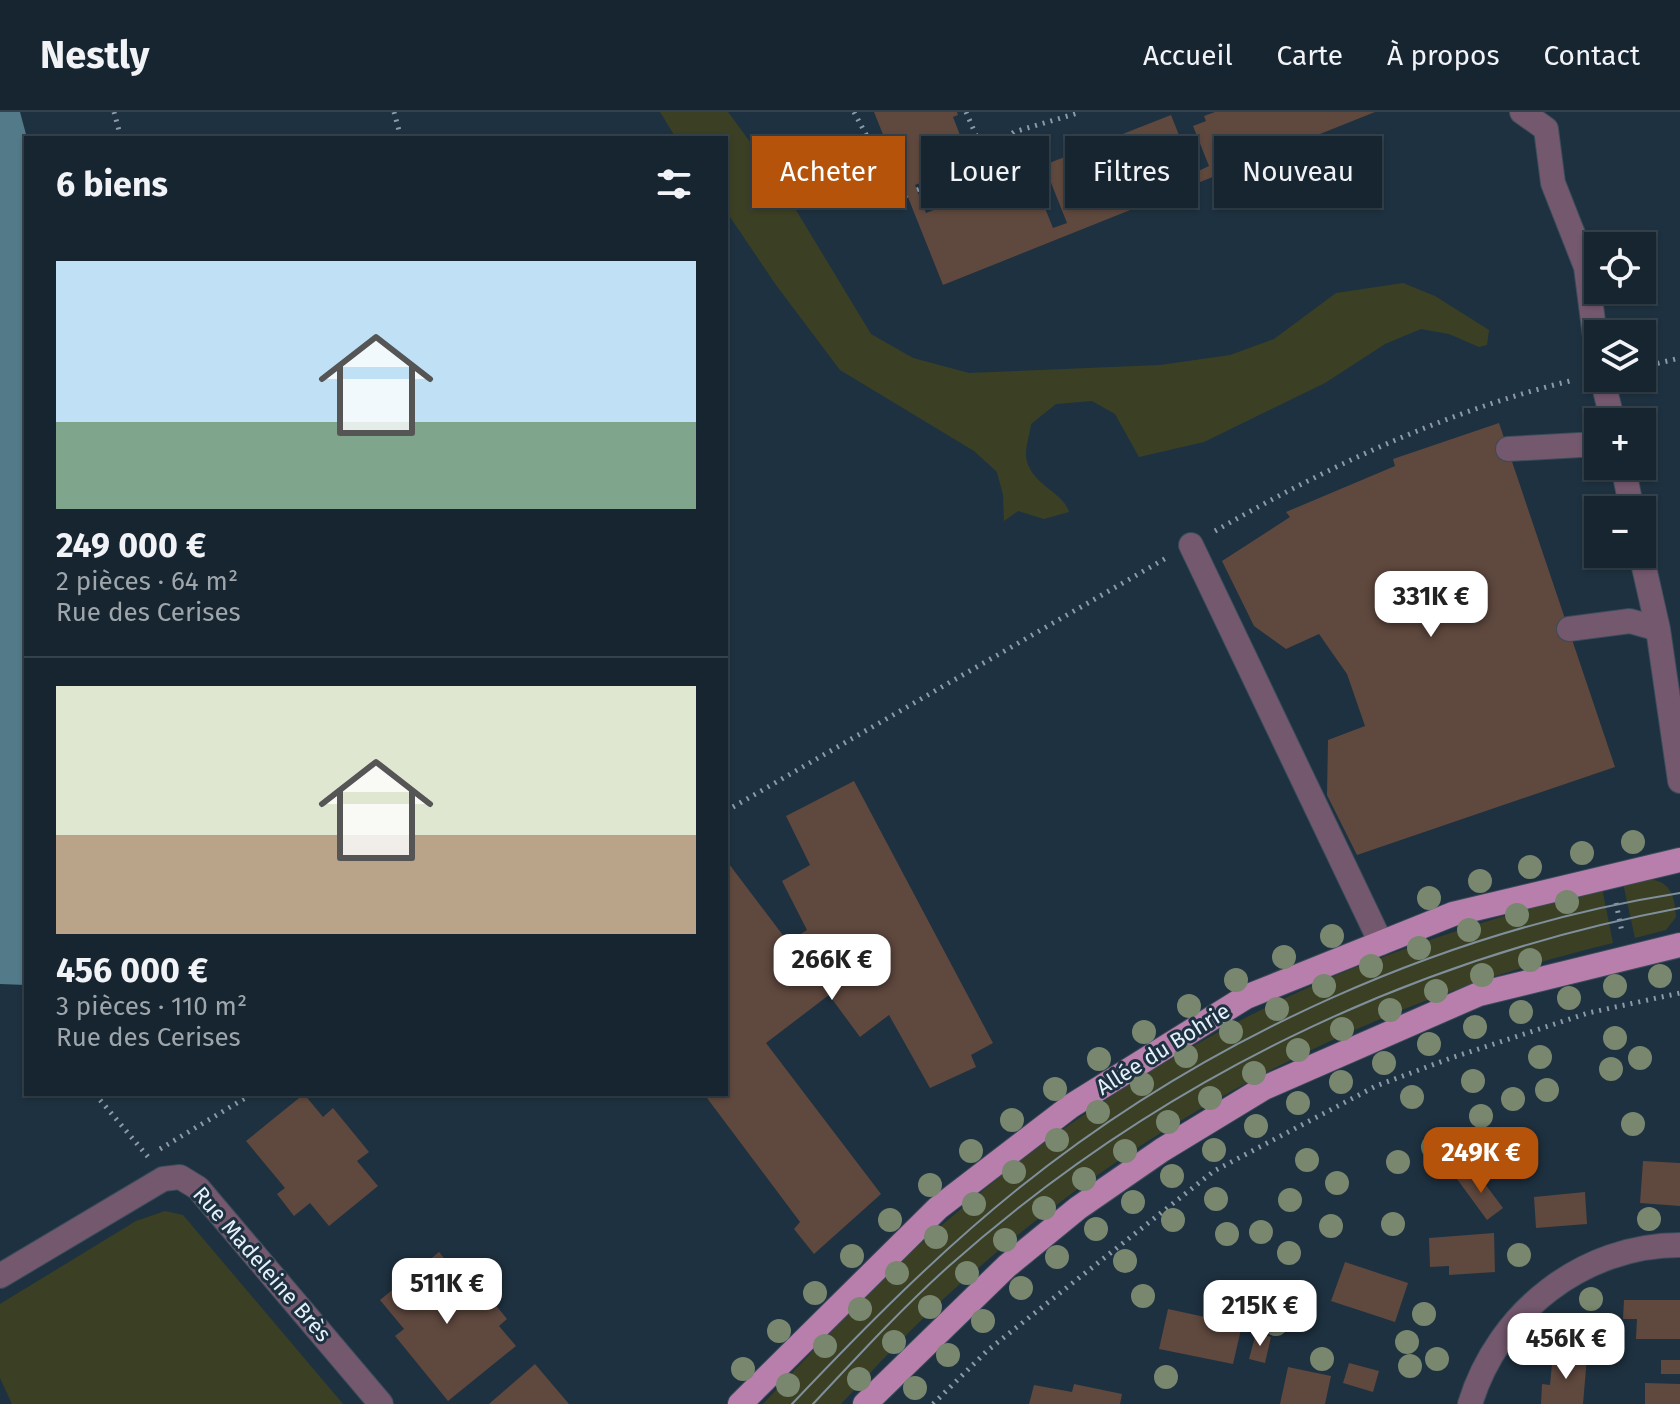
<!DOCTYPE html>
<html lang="fr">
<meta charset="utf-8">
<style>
body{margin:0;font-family:"Fira Sans",sans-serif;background:#23313c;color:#f1f3f6;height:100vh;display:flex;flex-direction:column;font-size:30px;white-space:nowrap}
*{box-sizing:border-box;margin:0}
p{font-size:26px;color:#9ea5ab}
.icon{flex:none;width:44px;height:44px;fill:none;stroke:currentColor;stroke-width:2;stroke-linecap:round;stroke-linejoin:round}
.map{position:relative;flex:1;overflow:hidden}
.panel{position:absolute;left:24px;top:24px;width:704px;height:960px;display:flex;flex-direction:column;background:#162530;border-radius:0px;box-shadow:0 2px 6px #0004,0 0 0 2px #35424c}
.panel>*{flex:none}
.guide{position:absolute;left:752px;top:24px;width:760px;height:72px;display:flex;gap:16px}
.controls{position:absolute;left:1584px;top:120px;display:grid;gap:16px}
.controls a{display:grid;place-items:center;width:72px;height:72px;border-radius:0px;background:#162530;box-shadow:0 2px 6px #0004,0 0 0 2px #35424c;font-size:40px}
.price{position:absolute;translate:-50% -68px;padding:0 18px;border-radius:16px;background:#fff;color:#222;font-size:26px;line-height:52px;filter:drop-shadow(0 2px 4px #0008)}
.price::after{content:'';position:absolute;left:50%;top:48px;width:24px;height:18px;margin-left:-12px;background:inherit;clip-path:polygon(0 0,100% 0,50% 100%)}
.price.active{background:#b45309;color:#fff}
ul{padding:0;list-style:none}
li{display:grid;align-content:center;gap:16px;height:424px;padding:0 32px}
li+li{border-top:2px solid #35424c}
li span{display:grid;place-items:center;height:248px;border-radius:0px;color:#555}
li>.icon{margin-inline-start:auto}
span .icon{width:144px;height:144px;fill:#fffc;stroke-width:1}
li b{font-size:34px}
h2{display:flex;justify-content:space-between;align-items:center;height:96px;padding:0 32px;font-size:34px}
.tag{padding:0 28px;border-radius:0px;background:#162530;box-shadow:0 2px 6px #0004,0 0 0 2px #35424c;font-size:28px;line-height:72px}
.tag.active{background:#b45309;color:#fff}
header{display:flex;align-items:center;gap:48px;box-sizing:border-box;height:112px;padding:0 40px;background:#162530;border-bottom:2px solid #35424c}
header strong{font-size:38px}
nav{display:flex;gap:44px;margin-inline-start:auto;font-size:28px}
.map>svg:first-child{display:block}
.green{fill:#3b4024}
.water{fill:#537a89}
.building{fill:#5f483e}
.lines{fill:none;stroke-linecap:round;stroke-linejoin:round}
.minor-casing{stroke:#3a4c5a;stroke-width:26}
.major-casing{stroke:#3a4c5a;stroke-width:26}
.path{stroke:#8b9aa6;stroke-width:5;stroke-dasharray:2 6;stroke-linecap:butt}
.minor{stroke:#74586e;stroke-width:24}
.major{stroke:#b87fac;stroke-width:24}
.tram{stroke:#7f8f9b;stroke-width:2}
.tree{fill:#78876e}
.labels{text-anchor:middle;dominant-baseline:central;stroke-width:6;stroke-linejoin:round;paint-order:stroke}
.street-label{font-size:22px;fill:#e5f1fa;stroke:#1e3140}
</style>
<header>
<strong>Nestly</strong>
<nav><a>Accueil</a><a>Carte</a><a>À propos</a><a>Contact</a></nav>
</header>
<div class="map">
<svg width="1680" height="1292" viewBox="0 0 1680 1292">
<rect width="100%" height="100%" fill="#1e3140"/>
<path class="green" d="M660 0H728L776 65 871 222 913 246 969 261 1160 253 1230 243 1274 227 1336 181 1403 171 1435 184 1489 218 1487 233 1479 235 1449 222 1421 217 1385 232 1325 271 1204 330 1139 345 1115 302 1092 289 1056 292 1031 312C1030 322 1025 336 1026 345 1030 373 1064 380 1069 400L1044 407 1018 399 1004 409 1003 383 997 360 974 339 840 258 776 173 726 99V26H676Z
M1646 767C1670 768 1675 783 1676 805L1666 818 1635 826 1623 771Z
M1602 776 1613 831C1366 890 1139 1010 951 1180 912 1215 877 1254 841 1292H763C813 1239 863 1185 916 1136 1044 1020 1193 921 1354 856 1435 824 1517 799 1602 776Z
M165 1099 183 1103 343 1292H12L0 1266V1192L136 1109Z"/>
<path class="water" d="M0 0H20L27 26 26 873 0 872Z"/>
<path class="building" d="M874 0H957L958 3 953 5 971 51 915 73 926 101 989 76 987 71 999 66 1001 71 1030 59 1053 116 1067 111 1044 53 1101 31 1124 88 1138 83 1115 25 1171 3 1194 61 1209 54 1193 14 1206 9 1204 4 1215 0H1375L943 173Z
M1499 311 1615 655 1357 743 1327 683 1328 628 1365 614 1347 562 1319 522 1286 537 1254 514 1222 449 1290 405 1286 400 1395 354 1393 347Z
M854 669 993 931 971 943 976 955 930 976 889 903 860 925 829 883 766 931 881 1082 814 1142 794 1117 800 1110 704 982H726V748L788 830 807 818 782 769 810 753 786 704Z
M304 982 323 1005 333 996 369 1040 357 1049 378 1074 329 1114 310 1091 294 1104 277 1082 285 1076 246 1029Z
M1643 1049 1680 1051V1094L1640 1091Z
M1476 1060 1503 1096 1487 1108 1457 1067Z
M1585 1080 1587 1112 1536 1116 1534 1085Z
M1494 1121 1495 1160 1449 1163V1154L1430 1155 1429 1126Z
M439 1140 478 1188 486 1181 507 1207 499 1214 516 1234 448 1289 395 1224 404 1217 380 1188Z
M1345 1150 1408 1171 1395 1210 1331 1189Z
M1624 1188H1680V1227H1636L1637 1207H1623Z
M1168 1197 1242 1213 1233 1252 1159 1237Z
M1256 1221 1271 1225 1265 1251 1249 1247Z
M1553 1241 1587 1245 1583 1292H1541L1542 1272 1550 1273Z
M1661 1248H1680V1262H1661Z
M1349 1251 1379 1259 1373 1280 1343 1271Z
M535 1252 569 1292H489Z
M1288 1255 1331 1264 1325 1292H1280Z
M1645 1271 1680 1272V1292H1645Z
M1074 1272 1122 1282 1120 1292H1029L1034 1273 1072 1280Z"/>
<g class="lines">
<defs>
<path id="minor" d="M1522 0 1546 17 1553 71 1586 155 1598 248
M1602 266 1613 310
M1508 337 1598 332
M1623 354 1632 398
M1191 433 1381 831
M1641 442 1658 517 1680 669
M1569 517 1630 509 1658 517
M0 1164 163 1067 180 1065 198 1076 381 1292
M1470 1292C1498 1200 1583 1133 1680 1133"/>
<path id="major" d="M740 1292 938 1096 1071 994 1246 885 1453 802 1680 748
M865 1292 1007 1154 1078 1096 1162 1038 1264 976 1479 882 1680 833"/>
</defs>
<use href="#minor" class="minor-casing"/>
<use href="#major" class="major-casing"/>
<path class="path" d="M114 0 121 26
M394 0 401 26
M854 0 900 86 907 83
M966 0 985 44
M917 78 960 61 1014 20 1081 0
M1642 255 1680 246
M1215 419C1327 355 1448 298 1574 268
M726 699 1168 445
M1616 791 1622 820
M95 982 149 1046
M160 1037 252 982
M933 1292 988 1238 1214 1059 1376 974 1451 946 1588 901 1680 881"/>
<use href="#minor" class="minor"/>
<use href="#major" class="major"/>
<path class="tram" d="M792 1292C864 1216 937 1142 1019 1076 1206 926 1444 818 1680 781
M813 1292C857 1245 901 1197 949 1154 1156 970 1408 847 1680 796"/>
</g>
<g class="tree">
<circle cx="1633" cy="730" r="12"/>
<circle cx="1582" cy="741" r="12"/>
<circle cx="1530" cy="755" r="12"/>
<circle cx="1480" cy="769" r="12"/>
<circle cx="1429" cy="786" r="12"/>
<circle cx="1567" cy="790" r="12"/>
<circle cx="1517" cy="803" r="12"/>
<circle cx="1469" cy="818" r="12"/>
<circle cx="1332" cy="824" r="12"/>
<circle cx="1419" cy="836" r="12"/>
<circle cx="1284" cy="845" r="12"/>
<circle cx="1530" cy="848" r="12"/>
<circle cx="1371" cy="854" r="12"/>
<circle cx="1482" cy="863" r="12"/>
<circle cx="1660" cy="864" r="12"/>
<circle cx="1236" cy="868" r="12"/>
<circle cx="1324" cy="874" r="12"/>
<circle cx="1615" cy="874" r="12"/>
<circle cx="1436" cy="879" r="12"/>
<circle cx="1569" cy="886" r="12"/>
<circle cx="1189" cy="894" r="12"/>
<circle cx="1277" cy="897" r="12"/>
<circle cx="1390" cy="898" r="12"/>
<circle cx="1521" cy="900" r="12"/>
<circle cx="1475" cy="915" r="12"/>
<circle cx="1342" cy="917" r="12"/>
<circle cx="1144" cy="920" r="12"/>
<circle cx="1231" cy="920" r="12"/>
<circle cx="1615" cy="926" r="12"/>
<circle cx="1429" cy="932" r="12"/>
<circle cx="1298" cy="938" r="12"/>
<circle cx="1186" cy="944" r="12"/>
<circle cx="1540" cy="945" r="12"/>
<circle cx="1640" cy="946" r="12"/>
<circle cx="1099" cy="947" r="12"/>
<circle cx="1384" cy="951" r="12"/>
<circle cx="1611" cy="957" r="12"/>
<circle cx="1254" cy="961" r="12"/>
<circle cx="1473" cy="969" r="12"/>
<circle cx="1341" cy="970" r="12"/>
<circle cx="1142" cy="972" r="12"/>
<circle cx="1055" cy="977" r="12"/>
<circle cx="1547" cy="978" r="12"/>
<circle cx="1412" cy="985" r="12"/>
<circle cx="1210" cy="986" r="12"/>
<circle cx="1513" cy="987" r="12"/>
<circle cx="1298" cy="991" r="12"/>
<circle cx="1098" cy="1000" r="12"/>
<circle cx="1481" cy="1004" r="12"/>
<circle cx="1012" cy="1008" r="12"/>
<circle cx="1168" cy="1010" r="12"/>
<circle cx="1633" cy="1012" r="12"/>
<circle cx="1256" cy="1014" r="12"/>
<circle cx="1057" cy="1028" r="12"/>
<circle cx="1498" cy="1031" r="12"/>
<circle cx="1433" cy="1035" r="12"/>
<circle cx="1214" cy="1038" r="12"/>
<circle cx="971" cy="1039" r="12"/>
<circle cx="1125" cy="1039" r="12"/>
<circle cx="1307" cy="1048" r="12"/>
<circle cx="1398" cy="1050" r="12"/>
<circle cx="1014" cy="1060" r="12"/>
<circle cx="1172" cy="1064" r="12"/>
<circle cx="1084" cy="1067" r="12"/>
<circle cx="1337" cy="1071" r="12"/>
<circle cx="930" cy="1073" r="12"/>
<circle cx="1216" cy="1087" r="12"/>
<circle cx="1290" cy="1088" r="12"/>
<circle cx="1133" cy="1090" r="12"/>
<circle cx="974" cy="1092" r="12"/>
<circle cx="1044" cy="1096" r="12"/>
<circle cx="1649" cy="1107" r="12"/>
<circle cx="890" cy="1108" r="12"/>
<circle cx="1173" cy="1108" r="12"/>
<circle cx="1393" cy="1112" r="12"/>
<circle cx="1331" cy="1114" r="12"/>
<circle cx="1096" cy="1117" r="12"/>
<circle cx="1261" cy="1120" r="12"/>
<circle cx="1227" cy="1122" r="12"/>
<circle cx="936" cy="1125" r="12"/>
<circle cx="1005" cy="1128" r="12"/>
<circle cx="1289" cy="1141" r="12"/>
<circle cx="1519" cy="1143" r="12"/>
<circle cx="852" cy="1144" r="12"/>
<circle cx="1057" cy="1145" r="12"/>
<circle cx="1125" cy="1149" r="12"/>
<circle cx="897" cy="1161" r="12"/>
<circle cx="967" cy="1161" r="12"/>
<circle cx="1021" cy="1176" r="12"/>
<circle cx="815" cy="1181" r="12"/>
<circle cx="1143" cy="1184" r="12"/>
<circle cx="1591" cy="1187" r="12"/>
<circle cx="930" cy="1195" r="12"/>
<circle cx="860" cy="1197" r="12"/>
<circle cx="1424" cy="1202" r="12"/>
<circle cx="983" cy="1209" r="12"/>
<circle cx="1276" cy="1212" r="12"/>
<circle cx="779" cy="1219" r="12"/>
<circle cx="894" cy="1230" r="12"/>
<circle cx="1407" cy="1230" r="12"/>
<circle cx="825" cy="1234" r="12"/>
<circle cx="948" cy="1243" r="12"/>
<circle cx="1322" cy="1247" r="12"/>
<circle cx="1437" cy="1247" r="12"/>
<circle cx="1410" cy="1254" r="12"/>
<circle cx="743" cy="1257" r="12"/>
<circle cx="1166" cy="1265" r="12"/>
<circle cx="859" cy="1267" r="12"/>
<circle cx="788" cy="1273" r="12"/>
<circle cx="915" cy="1276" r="12"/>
</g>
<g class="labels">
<g class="street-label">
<text transform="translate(1163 937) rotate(-32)">Allée du Bohrie</text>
<text transform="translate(262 1152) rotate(49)">Rue Madeleine Brès</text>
</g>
</g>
</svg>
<div class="controls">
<a><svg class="icon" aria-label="locate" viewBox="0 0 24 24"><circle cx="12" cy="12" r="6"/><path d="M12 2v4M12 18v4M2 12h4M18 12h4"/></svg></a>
<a><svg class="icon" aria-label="layers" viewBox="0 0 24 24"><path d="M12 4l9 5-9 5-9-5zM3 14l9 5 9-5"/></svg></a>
<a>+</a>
<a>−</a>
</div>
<b class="price" style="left:1431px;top:527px">331K €</b>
<b class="price" style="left:832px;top:890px">266K €</b>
<b class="price active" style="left:1481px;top:1083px">249K €</b>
<b class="price" style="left:447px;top:1214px">511K €</b>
<b class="price" style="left:1260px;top:1236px">215K €</b>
<b class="price" style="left:1566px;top:1269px">456K €</b>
<div class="guide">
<a class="tag active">Acheter</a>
<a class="tag">Louer</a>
<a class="tag">Filtres</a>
<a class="tag">Nouveau</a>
</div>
<section class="panel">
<h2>6 biens<svg class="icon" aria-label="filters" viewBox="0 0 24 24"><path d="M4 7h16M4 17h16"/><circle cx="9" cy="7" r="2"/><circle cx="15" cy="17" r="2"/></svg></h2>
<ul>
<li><span style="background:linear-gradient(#bfe0f5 65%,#7fa58c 0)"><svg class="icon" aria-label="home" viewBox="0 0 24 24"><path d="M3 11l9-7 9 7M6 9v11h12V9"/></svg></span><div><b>249 000 €</b><p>2 pièces · 64 m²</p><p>Rue des Cerises</p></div></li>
<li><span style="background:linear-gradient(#dfe7d0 60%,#b9a48a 0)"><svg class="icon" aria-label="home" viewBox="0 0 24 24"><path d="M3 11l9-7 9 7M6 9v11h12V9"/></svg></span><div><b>456 000 €</b><p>3 pièces · 110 m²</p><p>Rue des Cerises</p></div></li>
</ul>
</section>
</div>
